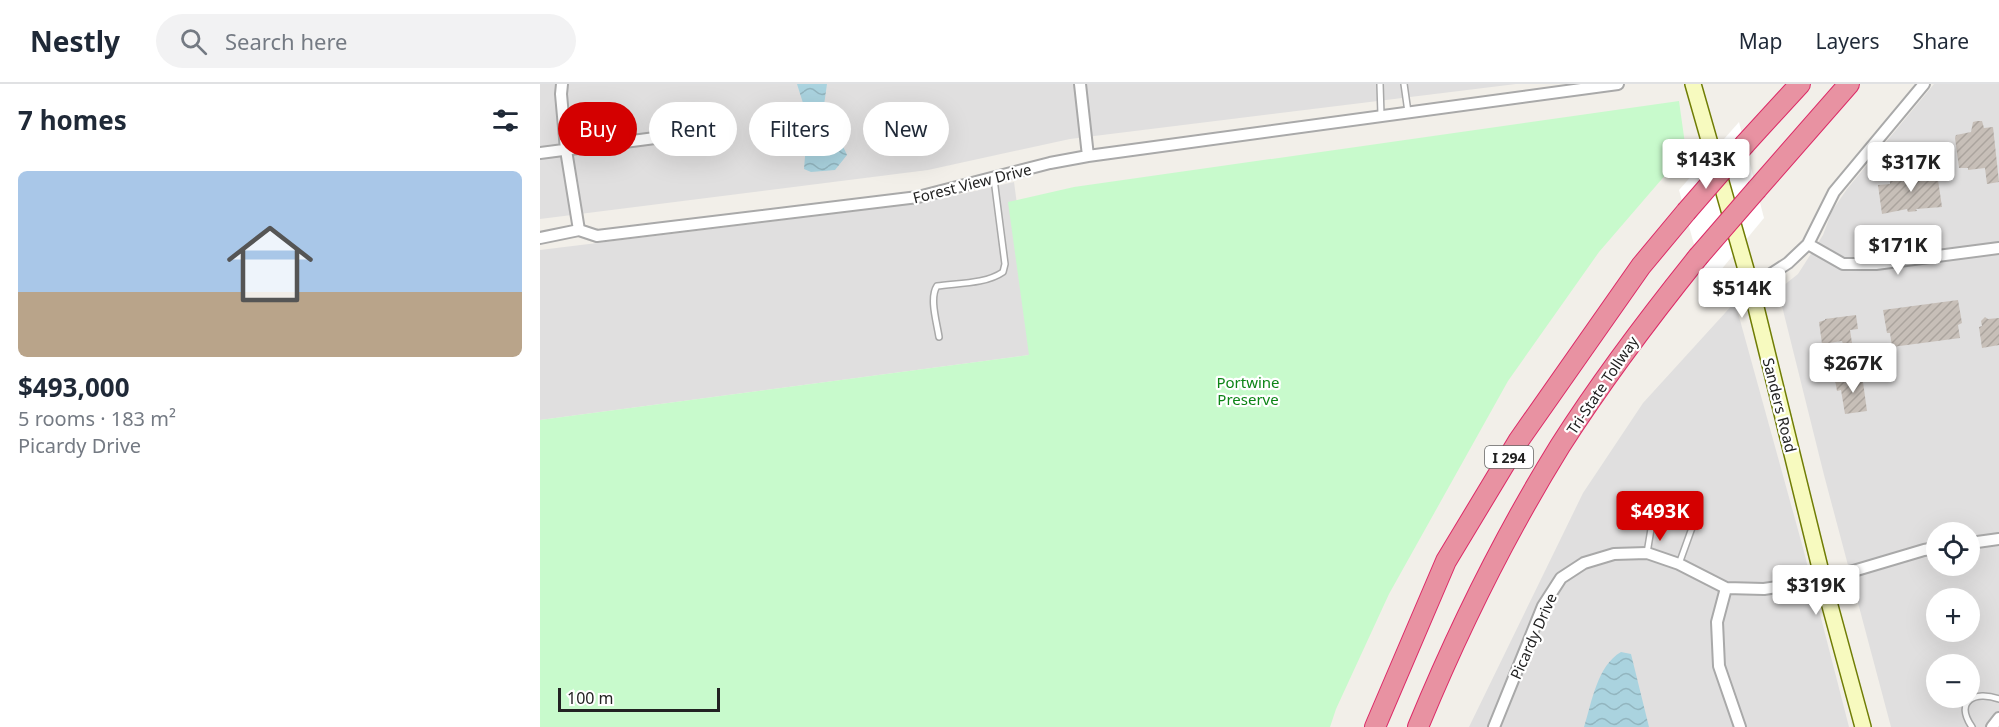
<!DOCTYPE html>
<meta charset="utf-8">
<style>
body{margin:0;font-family:"Noto Sans",sans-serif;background:#f2f2f3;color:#1f2937;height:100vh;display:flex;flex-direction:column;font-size:22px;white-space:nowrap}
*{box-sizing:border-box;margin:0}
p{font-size:20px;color:#747a83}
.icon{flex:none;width:33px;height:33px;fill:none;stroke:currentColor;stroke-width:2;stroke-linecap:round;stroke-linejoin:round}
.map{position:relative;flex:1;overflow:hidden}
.sheet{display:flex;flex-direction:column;background:#fff;width:540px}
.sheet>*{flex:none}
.guide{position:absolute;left:18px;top:18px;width:570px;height:54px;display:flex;gap:12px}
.buttons{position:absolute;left:1386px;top:438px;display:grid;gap:12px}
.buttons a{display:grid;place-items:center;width:54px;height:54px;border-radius:50%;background:#fff;box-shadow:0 6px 24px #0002;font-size:30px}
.scale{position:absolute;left:18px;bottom:15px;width:162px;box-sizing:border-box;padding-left:6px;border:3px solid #222;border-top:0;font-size:16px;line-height:21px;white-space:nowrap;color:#222;-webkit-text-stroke:4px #fff;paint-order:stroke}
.price{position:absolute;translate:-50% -51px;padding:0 14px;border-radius:6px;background:#fff;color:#222;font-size:20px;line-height:39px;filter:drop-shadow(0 2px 3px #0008)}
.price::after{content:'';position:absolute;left:50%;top:36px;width:18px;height:14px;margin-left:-9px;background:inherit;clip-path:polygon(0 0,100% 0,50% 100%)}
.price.on{background:#d40000;color:#fff}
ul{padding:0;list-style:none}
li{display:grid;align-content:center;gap:12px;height:318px;padding:0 18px}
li+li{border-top:2px solid #e0e1e3}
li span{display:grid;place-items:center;height:186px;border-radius:9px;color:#555}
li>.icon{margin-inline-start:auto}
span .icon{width:108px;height:108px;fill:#fffc;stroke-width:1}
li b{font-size:26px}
h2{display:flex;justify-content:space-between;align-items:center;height:72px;padding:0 18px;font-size:26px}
.chip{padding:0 21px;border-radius:27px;background:#fff;box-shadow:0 6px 24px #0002;font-size:21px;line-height:54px}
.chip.on{background:#d40000;color:#fff}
header{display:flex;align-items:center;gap:36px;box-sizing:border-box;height:84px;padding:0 30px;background:#fff;border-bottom:2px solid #e0e1e3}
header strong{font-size:28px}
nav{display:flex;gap:33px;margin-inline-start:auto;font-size:21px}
.search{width:420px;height:54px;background:#f2f2f3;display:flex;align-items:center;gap:15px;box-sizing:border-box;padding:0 21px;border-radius:33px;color:#747a83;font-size:22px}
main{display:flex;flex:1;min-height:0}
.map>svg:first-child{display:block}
.residential{fill:#e0dfdf;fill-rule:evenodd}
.park{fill:#c8facc}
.water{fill:url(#water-waves)}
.pier{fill:#fff}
.building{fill:url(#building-hatch)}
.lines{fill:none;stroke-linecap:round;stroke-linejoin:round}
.lane-casing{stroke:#a9a9a9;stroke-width:8}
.street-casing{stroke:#a9a9a9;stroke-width:14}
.secondary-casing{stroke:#707d05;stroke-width:18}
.highway-casing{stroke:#dc2a67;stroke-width:22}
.lane{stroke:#fff;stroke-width:5}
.street{stroke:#fff;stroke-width:10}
.secondary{stroke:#f7fabf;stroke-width:15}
.highway{stroke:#e892a2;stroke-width:20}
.highway-bridge-casing{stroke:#dc2a67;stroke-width:22;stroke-linecap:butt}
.highway-bridge{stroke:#e892a2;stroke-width:20}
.labels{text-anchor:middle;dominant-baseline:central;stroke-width:4.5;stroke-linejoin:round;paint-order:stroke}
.shield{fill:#fff;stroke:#646464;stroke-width:1.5}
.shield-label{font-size:14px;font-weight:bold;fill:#222}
.street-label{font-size:15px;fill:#222;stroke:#fff}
.park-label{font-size:15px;fill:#0c8416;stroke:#fff}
</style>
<header>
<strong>Nestly</strong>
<div class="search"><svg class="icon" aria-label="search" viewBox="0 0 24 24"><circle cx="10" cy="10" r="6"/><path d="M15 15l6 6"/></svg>Search here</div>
<nav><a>Map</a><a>Layers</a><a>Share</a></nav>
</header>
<main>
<section class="sheet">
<h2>7 homes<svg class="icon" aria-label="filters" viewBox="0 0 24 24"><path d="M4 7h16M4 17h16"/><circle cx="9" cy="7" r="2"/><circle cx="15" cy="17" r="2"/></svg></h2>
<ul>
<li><span style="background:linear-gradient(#a9c7e8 65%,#b9a48a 0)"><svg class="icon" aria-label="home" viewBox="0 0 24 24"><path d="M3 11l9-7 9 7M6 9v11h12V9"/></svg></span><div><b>$493,000</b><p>5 rooms · 183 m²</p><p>Picardy Drive</p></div></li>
</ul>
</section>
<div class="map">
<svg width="1459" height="643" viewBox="0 0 1459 643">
<defs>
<pattern id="water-waves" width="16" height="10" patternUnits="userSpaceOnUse" patternTransform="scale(1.5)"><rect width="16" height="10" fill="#aad3df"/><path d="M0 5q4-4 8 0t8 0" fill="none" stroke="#92b5bf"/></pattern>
<pattern id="building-hatch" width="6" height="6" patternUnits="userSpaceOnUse" patternTransform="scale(1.5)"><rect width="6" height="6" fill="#c7bfb8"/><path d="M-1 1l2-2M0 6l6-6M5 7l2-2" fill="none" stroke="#aba49e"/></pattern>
</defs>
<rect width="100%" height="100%" fill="#f2efe9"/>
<path class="residential" d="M0 0H976L530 55 388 86 0 135Z
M1394 0H1459V643H1351L1284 391 1238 206 1258 190 1283 151 1292 127 1307 105ZM1396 448H1430V482H1396ZM1396 514H1430V548H1396ZM1396 580H1430V614H1396Z
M474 98 497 270 0 336V166L350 123 413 112Z
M1195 218 1263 464 1309 643H929L1043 409 1103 319Z"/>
<path class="park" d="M1139 17 1146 67 1059 168 968 297 849 510 796 625 790 643H0V336L489 271 468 118 534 103Z"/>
<path class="water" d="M257 0H287L284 21 307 71 295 86 271 88 264 85 268 35Z
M1081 568 1091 570 1109 643H1044C1052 618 1057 582 1081 568Z"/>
<path class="pier" d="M1199 38 1224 134 1166 204 1139 106Z"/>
<path class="building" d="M1437 37H1442L1444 44 1453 43 1459 98 1447 100 1445 84 1428 86V84H1419L1415 54 1416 51 1431 48 1433 38Z
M1393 86 1397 89 1402 123 1376 125 1377 127 1368 128 1367 125 1342 130 1338 101 1350 100V96L1365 92 1366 89H1387Z
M1418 216 1422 239 1418 241 1420 254 1352 263 1350 249H1347L1343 226Z
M1316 231 1318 245 1310 246 1312 259 1303 260 1302 257 1282 260 1279 238 1285 236V235Z
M1445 233 1448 235 1459 234V261L1442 264 1439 243 1442 242 1441 237Z
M1322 291 1327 327 1305 330 1301 306 1297 307 1295 296Z"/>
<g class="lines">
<defs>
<path id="lane" d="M840 0 841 31
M864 0 868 28
M399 253C397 239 389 214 397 202 417 199 446 200 463 188L465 180 454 95
M1107 469 1111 445 1119 426 1141 425 1153 441 1139 480
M1432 643C1414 617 1435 606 1459 615"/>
<path id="street" d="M22 0 21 10 26 66 39 146
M540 0 548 72
M0 69 138 51 177 38
M0 154 39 146 57 152 378 113 510 79 548 72 1078 0
M1268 160 1303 180H1336L1459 164
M1211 203 1248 179 1268 160 1294 108 1384 0
M1430 459 1459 455
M1186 504 1177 538 1179 582 1200 643
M954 643 1003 522 1021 494 1044 479 1074 470 1107 469 1139 480 1186 504 1224 505 1283 496 1384 466 1396 464
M1452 643 1459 634"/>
<path id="secondary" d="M1153 0 1211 203 1283 496 1323 643"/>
<path id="highway" d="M1205 60 1260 0
M1217 105 1309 0
M835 643 906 477 979 356 1101 182 1146 128
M878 643C918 546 965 451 1020 362 1062 296 1109 234 1158 173"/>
</defs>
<use href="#lane" class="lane-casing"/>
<use href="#street" class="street-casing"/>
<use href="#secondary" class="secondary-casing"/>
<use href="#highway" class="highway-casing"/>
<use href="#lane" class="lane"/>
<use href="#street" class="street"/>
<use href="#secondary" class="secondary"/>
<use href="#highway" class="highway"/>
<defs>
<path id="highway-bridge" d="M1146 128 1205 60
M1158 173 1217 105"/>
</defs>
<use href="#highway-bridge" class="highway-bridge-casing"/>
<use href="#highway-bridge" class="highway-bridge"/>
</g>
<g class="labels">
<rect class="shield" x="945" y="362" width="48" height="22" rx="4.5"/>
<g class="shield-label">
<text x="969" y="373">I 294</text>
</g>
<g class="street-label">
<text transform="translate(432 99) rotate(-14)">Forest View Drive</text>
<text transform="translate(1062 301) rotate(-56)">Tri-State Tollway</text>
<text transform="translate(1240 321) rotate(76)">Sanders Road</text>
<text transform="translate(993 552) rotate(-66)">Picardy Drive</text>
</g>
<g class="park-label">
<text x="708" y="298">Portwine<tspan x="708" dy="17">Preserve</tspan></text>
</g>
</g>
</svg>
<div class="buttons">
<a><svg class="icon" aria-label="locate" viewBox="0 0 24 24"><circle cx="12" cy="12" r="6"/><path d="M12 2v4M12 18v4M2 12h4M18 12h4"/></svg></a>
<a>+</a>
<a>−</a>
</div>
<div class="scale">100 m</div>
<b class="price" style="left:1166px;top:106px">$143K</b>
<b class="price" style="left:1371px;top:109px">$317K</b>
<b class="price" style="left:1358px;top:192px">$171K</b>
<b class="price" style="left:1202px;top:235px">$514K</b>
<b class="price" style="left:1313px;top:310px">$267K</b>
<b class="price on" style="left:1120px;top:458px">$493K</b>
<b class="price" style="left:1276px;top:532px">$319K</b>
<div class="guide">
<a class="chip on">Buy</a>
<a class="chip">Rent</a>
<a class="chip">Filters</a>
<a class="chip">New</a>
</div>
</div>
</main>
